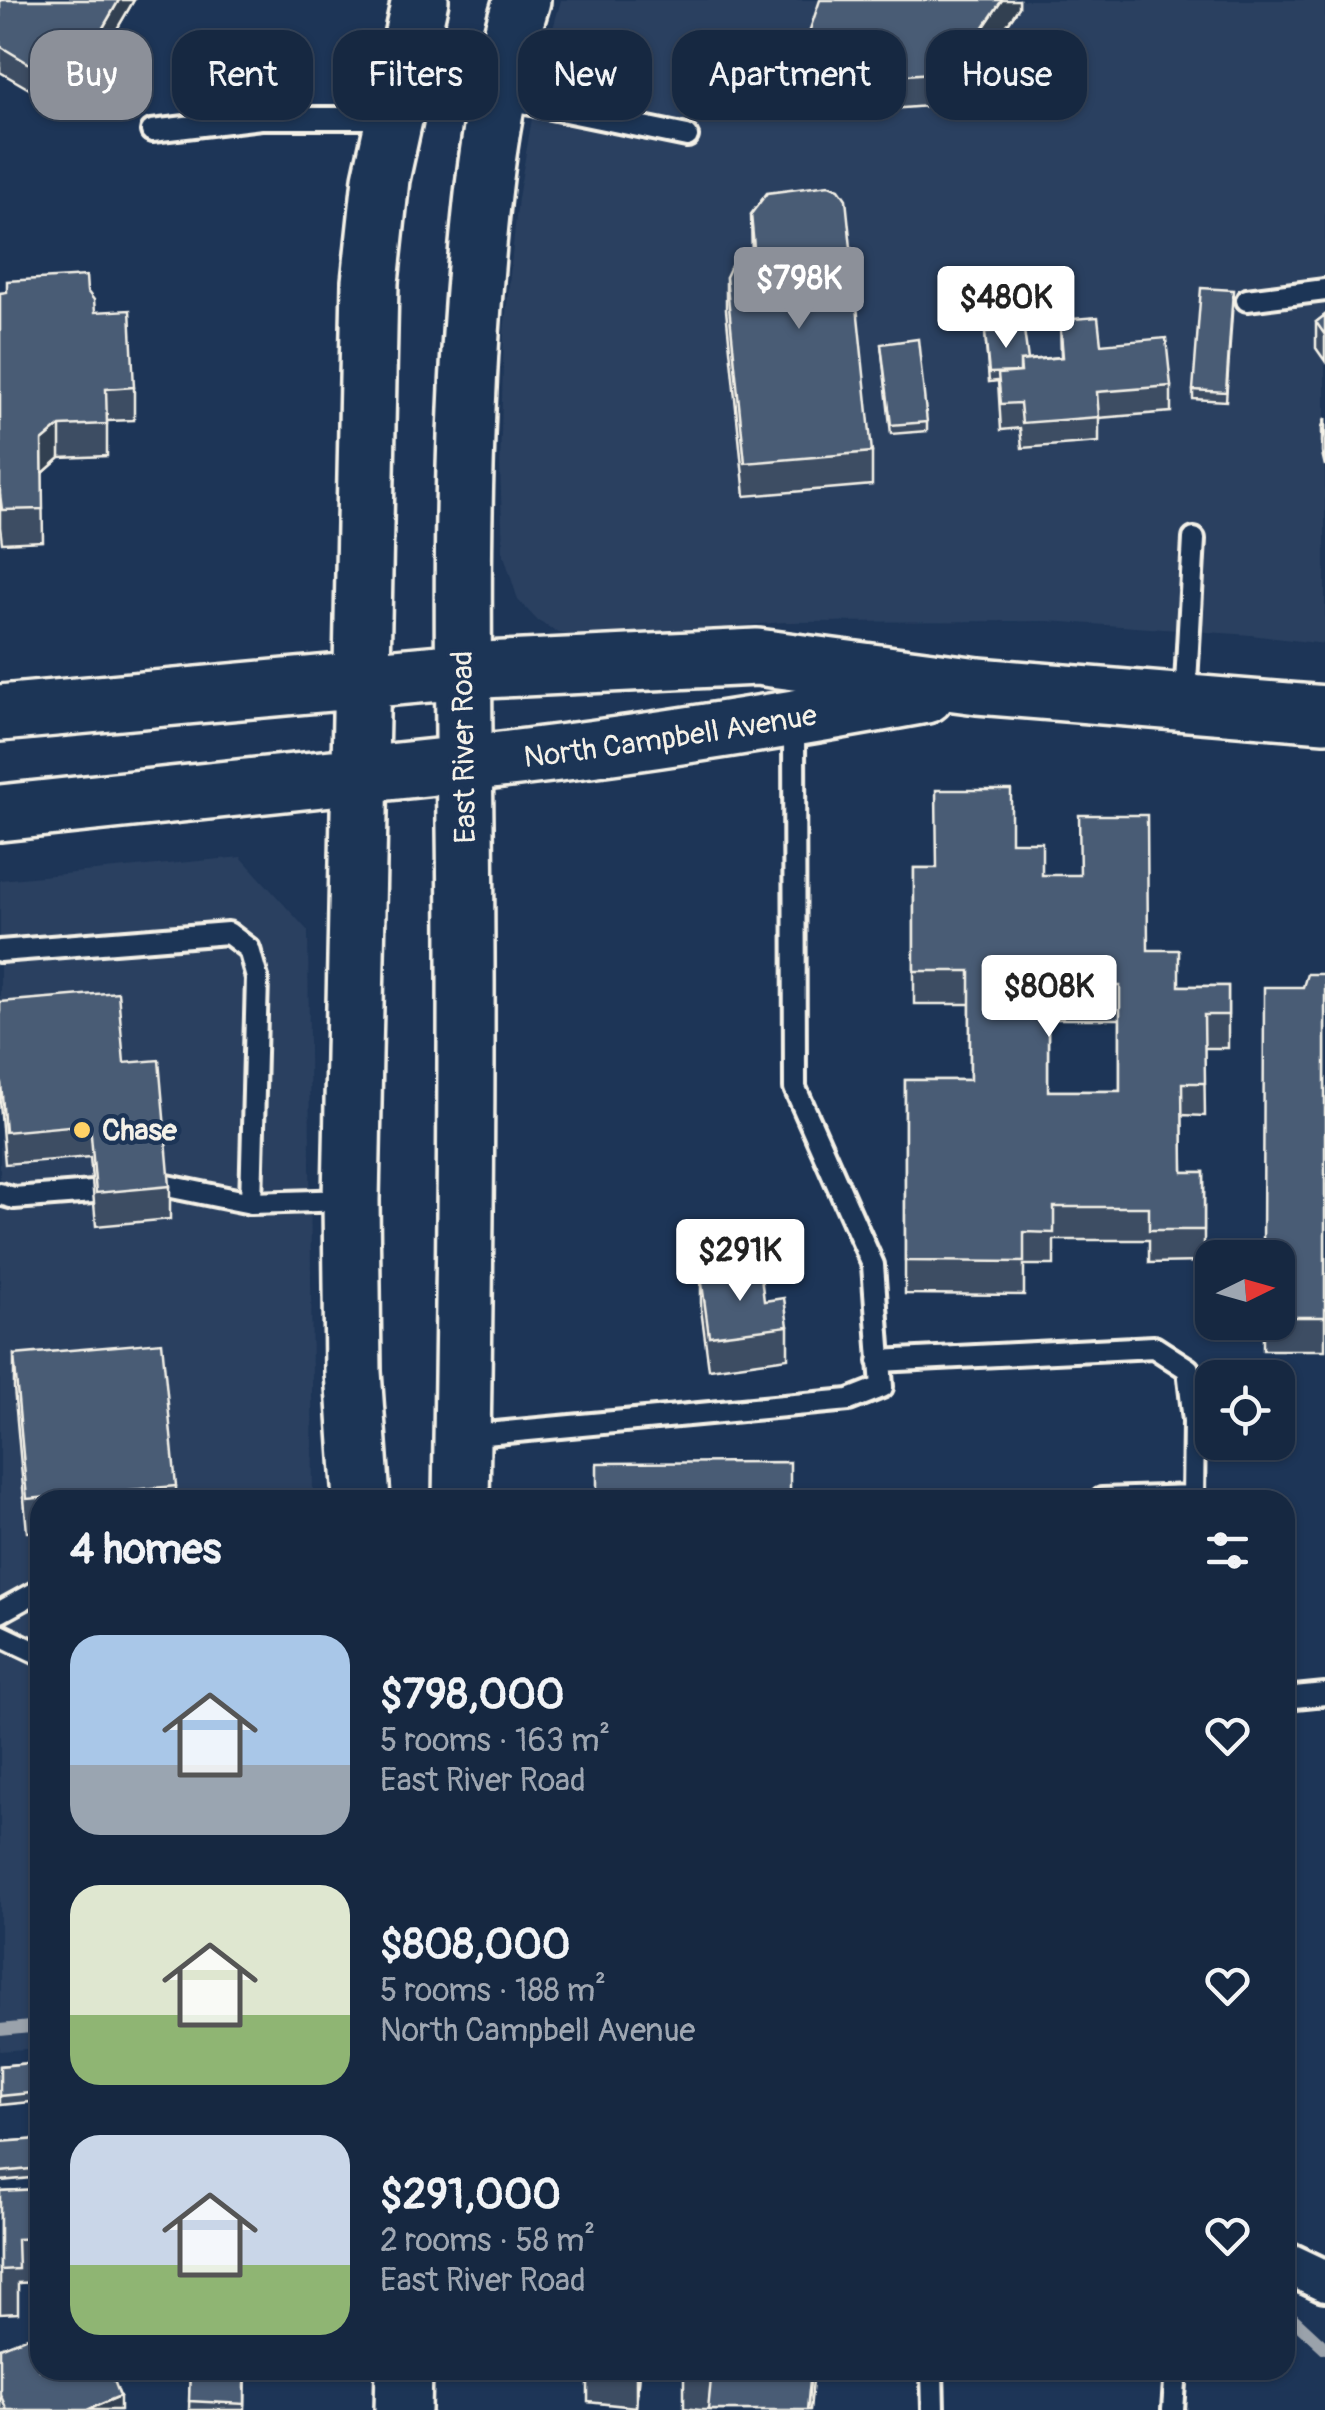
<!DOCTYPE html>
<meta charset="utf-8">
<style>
body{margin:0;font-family:Pangolin,sans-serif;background:#1f3048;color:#f1f3f6;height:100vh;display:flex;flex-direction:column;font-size:38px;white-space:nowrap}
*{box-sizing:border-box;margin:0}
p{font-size:32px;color:#9ea6b1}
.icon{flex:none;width:55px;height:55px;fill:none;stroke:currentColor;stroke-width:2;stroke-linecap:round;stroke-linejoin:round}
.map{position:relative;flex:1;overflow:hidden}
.sheet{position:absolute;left:30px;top:1490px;width:1265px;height:890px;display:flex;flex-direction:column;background:#162841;border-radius:30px;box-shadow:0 2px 8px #0004,0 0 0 2px #35445a}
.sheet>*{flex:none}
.top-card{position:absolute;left:30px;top:30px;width:1265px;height:90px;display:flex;gap:20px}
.needle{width:65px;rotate:85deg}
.buttons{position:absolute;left:1195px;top:1240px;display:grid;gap:20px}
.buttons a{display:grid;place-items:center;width:100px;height:100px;border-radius:20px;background:#162841;box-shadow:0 2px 8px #0004,0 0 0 2px #35445a;font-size:50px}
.price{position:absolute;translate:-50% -85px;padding:0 22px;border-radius:10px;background:#fff;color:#222;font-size:32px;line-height:65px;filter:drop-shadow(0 2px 5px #0008)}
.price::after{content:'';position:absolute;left:50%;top:60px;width:30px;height:22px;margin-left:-15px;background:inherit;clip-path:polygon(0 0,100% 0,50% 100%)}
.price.current{background:#8c9099;color:#fff}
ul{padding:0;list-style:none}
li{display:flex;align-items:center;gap:30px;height:250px;padding:0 40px}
li span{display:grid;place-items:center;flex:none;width:280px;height:200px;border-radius:30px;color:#555}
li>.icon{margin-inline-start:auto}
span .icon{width:120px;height:120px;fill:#fffc;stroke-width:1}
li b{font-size:42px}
h2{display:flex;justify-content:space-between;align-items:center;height:120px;padding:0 40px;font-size:42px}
.chip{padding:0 35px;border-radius:30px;background:#162841;box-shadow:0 2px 8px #0004,0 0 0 2px #35445a;font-size:35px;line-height:90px}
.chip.current{background:#8c9099;color:#fff}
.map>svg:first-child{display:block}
.built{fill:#2a4060}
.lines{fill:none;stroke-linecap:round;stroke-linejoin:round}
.stream{stroke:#9aa2ab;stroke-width:12}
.lane-casing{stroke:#f4f1e8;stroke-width:28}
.street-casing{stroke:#f4f1e8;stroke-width:48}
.secondary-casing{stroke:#f4f1e8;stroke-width:62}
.primary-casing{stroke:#f4f1e8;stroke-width:62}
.lane{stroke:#1d3557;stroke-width:20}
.street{stroke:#1d3557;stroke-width:40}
.secondary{stroke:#1d3557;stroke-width:55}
.primary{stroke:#1d3557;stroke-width:55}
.wall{fill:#3e4e64;stroke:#f4f1e8;stroke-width:2.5;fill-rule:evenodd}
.shaded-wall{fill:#324051;stroke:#f4f1e8;stroke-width:2.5}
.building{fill:#485b74;stroke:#f4f1e8;stroke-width:2.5;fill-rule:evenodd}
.poi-dot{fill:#ffd166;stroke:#1d3557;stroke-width:4}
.labels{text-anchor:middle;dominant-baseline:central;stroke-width:9;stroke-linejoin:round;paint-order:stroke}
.street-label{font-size:30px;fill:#f4f1e8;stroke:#1d3557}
.poi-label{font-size:30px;font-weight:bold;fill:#f4f1e8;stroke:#1d3557;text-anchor:start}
</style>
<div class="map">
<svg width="1325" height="2410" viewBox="0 0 1325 2410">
<rect width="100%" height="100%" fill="#1d3557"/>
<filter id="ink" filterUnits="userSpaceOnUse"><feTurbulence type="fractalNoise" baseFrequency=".01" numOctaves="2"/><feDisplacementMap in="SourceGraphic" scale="20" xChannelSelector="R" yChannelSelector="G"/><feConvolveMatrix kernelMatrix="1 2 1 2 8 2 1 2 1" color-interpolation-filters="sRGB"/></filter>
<g filter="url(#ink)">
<path class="built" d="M561 0H1325V644L1251 635 1048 621 784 622 584 639 559 633 538 621 518 600 503 552 500 466 504 333 518 198 539 79Z
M241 857 308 931 313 1500H40V2048L0 2051V880Z"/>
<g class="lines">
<path class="stream" d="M0 2030 40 2026
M1285 2311 1325 2348"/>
<defs>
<path id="lane" d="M502 98 687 136
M152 131 261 118H392
M1247 300 1325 290
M1185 701 1194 539
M0 951 228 933 249 949 257 978 251 1203
M167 1186 251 1203 349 1200
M0 1194 14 1198 93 1192
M879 1361 1154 1347 1188 1369 1194 1421 1193 1500
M464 1436 849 1400 882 1387 873 1265 795 1088 794 720
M1102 1499 1193 1496
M0 1612 40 1590
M0 1635 40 1654
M1285 1698 1325 1694
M932 2370 933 2410
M1173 2410 1176 2370"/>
<path id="street" d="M1285 2262 1325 2281"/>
<g id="secondary">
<path d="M462 671 757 657 978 686 1325 714"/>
<path id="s1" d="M464 764C619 748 772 723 926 695"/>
</g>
<path id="primary" d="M0 713 462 671
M0 813 464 764
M362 1500 353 1372 351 1200 370 282 381 179 420 0
M461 1500C465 1276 468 1051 465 827 463 652 460 479 473 305 481 200 490 102 522 0
M403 2410 404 2370"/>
</defs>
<use href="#lane" class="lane-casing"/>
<use href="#street" class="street-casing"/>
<use href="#secondary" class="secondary-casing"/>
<use href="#primary" class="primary-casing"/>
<use href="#lane" class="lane"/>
<use href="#street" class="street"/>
<use href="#secondary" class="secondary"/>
<use href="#primary" class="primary"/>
</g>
<path class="wall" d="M0 0H134L93 70 63 53 38 94 0 72Z
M1019 0V7L954 104 813 115 802 101V53Z
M751 214 872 452V485L745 496 726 310V277L752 260Z
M87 291 95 312 134 387V420L107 421V456L60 458 42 474 43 541 2 543 0 527V293Z
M1233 299 1226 401 1193 399V390Z
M1325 315V361L1316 348V322Z
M1060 320 1171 386V412L1099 418V442L1022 448 1020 428 1001 430 998 381 989 382 985 332 1028 360 1061 357Z
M881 344 927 422V431L891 434Z
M1325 418V466L1322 453V428Z
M1011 842 1042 875 1148 950 1179 986H1228V1048H1204L1205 1116 1182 1115 1183 1172H1204V1262L1149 1263V1240H1054V1265H1024V1295L905 1294V1080H970V1004H914V868H936ZM1048 1019H1120V1091H1048Z
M1325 974V1350H1263V1322H1278V1258L1303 987Z
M0 1002 124 1063 170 1186V1219L96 1226 90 1157 5 1164 0 1103Z
M701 1276 788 1326V1358L709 1369 701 1309Z
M14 1355 176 1486V1500H40V1531L27 1532 14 1388Z
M40 2062V2101L0 2105V2066Z
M40 2139V2177L0 2181V2142Z
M40 2189V2296L39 2282 18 2283V2313L0 2314V2191Z
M0 2348 120 2410H0Z
M190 2370H246L245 2410H189Z
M588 2370H639L636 2407 588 2402Z
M684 2370 810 2410H700L684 2408Z"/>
<path class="shaded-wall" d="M119 0H134L93 70V45Z
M1002 0H1019V7L954 104V71Z
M63 27V53L38 94V69Z
M60 426V458L42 474V441Z
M636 2370H639L636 2407Z
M811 2370H814L810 2410H807Z
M120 2396V2410H87Z"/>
<path class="building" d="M0 0H119L93 45 63 27 38 69 0 46Z
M820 0H1002L954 71 813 83 802 68V53Z
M829 185 839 189 846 199 872 452 745 463 726 277 731 266 755 259 751 214 767 193Z
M86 276 87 291 94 300 95 312 130 310 134 387 106 389 107 424 60 426 42 441 43 509 2 510 0 494V293L7 292V281Z
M1201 288 1233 290 1226 392 1193 390Z
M1325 315V335L1316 322Z
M1098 317 1101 344 1166 338 1171 386 1097 392 1099 417 1022 423 1020 403 1001 404 998 374 1021 372 1020 361 1063 357 1060 320Z
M1024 330 1028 360 1020 361V372L989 373 985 332Z
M918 339 927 422 891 425 881 344Z
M1325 418V440L1322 428Z
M936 790H1011V842H1042V875H1080L1079 815H1147L1148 950H1179V986H1228V1015H1204L1205 1083H1182L1183 1172H1204V1230H1149V1207H1054V1233L1024 1232V1262L905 1261V1080H970V971H914V868H937ZM1048 986H1120V1091H1048Z
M1307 974H1325V1317H1278V1258H1263L1264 987H1303Z
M118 992 124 1063 159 1060 170 1186 96 1193 90 1124 5 1132 0 1070V1002Z
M760 1268 764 1301 784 1298 788 1326 709 1336 701 1276Z
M162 1342 176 1486 27 1499 14 1355Z
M790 1462V1500H597V1463Z
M40 2062V2092L0 2096V2066Z
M40 2139V2168L0 2172V2142Z
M40 2189V2252L39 2238 17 2239 18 2269 0 2270V2191Z
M40 2332V2370H110L120 2396 87 2410H7L0 2394V2348Z
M190 2370H245V2404L189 2401Z
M600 2370H636V2374Z
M684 2370H811L807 2410H708L711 2379 684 2375Z"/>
</g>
<circle class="poi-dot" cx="82" cy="1130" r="10"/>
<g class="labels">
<g class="street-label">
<text stroke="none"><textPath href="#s1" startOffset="208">North Campbell Avenue</textPath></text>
<text transform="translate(464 747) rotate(-91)">East River Road</text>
</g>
<g class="poi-label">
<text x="102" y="1130">Chase</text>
</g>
</g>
</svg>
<div class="buttons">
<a><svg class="needle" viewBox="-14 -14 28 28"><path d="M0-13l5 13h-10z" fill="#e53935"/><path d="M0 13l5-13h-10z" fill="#9ea6b1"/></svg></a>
<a><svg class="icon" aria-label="locate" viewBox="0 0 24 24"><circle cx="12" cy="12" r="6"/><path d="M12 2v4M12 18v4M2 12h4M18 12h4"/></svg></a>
</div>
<b class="price current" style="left:799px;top:332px">$798K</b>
<b class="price" style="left:1006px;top:351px">$480K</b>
<b class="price" style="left:1049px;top:1040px">$808K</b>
<b class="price" style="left:740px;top:1304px">$291K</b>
<div class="top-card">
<a class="chip current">Buy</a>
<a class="chip">Rent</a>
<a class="chip">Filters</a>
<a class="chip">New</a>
<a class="chip">Apartment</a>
<a class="chip">House</a>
</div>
<section class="sheet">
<h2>4 homes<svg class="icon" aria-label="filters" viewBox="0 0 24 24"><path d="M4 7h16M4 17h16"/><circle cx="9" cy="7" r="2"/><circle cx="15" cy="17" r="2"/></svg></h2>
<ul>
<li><span style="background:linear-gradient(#a9c7e8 65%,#9aa5b1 0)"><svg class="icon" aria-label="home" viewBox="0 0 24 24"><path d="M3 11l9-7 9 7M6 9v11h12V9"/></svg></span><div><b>$798,000</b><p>5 rooms · 163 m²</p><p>East River Road</p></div><svg class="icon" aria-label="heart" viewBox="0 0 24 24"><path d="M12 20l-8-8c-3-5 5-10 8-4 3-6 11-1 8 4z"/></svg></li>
<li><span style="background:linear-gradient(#dfe7d0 65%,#8fb573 0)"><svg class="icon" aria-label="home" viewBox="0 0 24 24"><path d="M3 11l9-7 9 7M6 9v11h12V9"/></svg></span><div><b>$808,000</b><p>5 rooms · 188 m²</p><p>North Campbell Avenue</p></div><svg class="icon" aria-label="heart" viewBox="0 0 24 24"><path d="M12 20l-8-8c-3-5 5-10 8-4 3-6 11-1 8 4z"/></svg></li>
<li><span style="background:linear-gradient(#c9d6e8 65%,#8fb573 0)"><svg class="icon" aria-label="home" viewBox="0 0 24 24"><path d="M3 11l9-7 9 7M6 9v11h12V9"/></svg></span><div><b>$291,000</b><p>2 rooms · 58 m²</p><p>East River Road</p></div><svg class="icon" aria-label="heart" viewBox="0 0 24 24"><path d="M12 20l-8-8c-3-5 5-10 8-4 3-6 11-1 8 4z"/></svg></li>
</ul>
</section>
</div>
